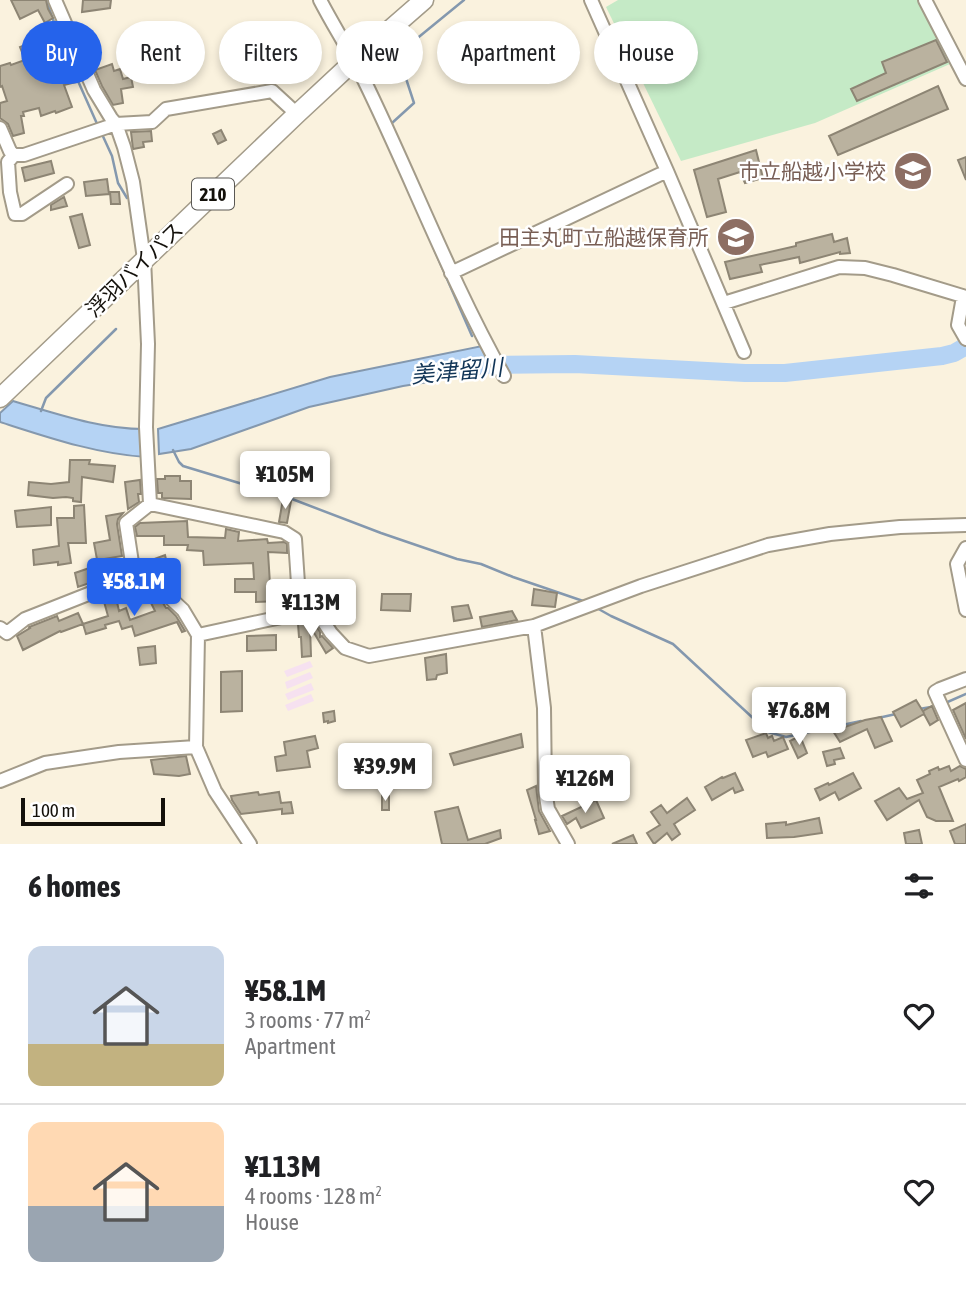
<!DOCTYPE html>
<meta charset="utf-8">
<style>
body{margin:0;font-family:"Asap Condensed","Noto Sans JP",sans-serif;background:#f2f2f2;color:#202124;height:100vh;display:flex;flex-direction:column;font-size:26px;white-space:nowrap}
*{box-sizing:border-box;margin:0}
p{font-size:23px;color:#757577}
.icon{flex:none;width:38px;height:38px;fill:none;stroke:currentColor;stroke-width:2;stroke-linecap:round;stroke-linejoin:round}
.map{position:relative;height:844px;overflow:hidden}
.sheet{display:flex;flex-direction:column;background:#fff;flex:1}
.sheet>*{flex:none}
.guide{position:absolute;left:21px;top:21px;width:924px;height:63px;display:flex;gap:14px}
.scale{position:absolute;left:21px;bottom:18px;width:144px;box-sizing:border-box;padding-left:7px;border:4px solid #13100a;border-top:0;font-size:19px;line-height:24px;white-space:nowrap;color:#13100a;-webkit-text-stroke:5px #fff;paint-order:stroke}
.price{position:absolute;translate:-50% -60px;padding:0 16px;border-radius:7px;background:#fff;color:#222;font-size:23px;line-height:46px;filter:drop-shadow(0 2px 4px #0008)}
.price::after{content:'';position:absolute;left:50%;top:42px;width:21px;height:16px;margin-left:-10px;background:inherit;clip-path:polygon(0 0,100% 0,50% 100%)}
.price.active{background:#2563eb;color:#fff}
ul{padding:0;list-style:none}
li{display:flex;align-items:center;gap:21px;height:175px;padding:0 28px}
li+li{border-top:2px solid #e0e0e0}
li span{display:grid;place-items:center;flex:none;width:196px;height:140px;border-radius:14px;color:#555}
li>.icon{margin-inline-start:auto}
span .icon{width:84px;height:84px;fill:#fffc;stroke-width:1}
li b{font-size:30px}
h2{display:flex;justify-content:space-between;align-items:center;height:84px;padding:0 28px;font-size:30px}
.tag{padding:0 24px;border-radius:32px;background:#fff;box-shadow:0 4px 10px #0003;font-size:24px;line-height:63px}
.tag.active{background:#2563eb;color:#fff}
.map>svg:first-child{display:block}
.industrial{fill:#f6e1f0}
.green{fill:#c5eac6}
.water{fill:#b5d3f4;stroke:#8498ae;stroke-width:2}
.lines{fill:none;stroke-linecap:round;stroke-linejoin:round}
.stream{stroke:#8498ae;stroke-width:2.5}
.river{stroke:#b5d3f4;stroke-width:18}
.building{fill:#bab29f;stroke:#8d8574;stroke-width:2}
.minor-casing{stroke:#a39b89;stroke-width:16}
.highway-casing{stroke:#a39b89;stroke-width:21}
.minor{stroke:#fff;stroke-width:12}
.highway{stroke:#fff;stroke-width:18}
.labels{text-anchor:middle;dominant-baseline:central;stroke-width:5;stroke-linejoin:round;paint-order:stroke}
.shield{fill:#fff;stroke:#5a5854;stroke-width:2}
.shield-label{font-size:19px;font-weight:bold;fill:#13100a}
.education-label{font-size:21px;fill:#785e54;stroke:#fff;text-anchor:end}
.street-label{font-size:21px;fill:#13100a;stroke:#fff}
.water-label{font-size:23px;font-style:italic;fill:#113557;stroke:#fff}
</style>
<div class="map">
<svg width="966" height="844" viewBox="0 0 966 844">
<rect width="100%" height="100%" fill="#faf2de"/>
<path class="industrial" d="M310 661 313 667 287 677 284 671Z
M310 672 313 678 287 689 285 682Z
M311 683 314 690 288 700 285 694Z
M311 694 314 701 288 711 285 705Z"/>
<path class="green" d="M618 0H918L950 64 815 123 681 161 606 7Z"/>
<path class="water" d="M482 346 498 371 403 386 309 407 191 449 159 454 158 429 330 377Z
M13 401C55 413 99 429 144 429L146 457C96 454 47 437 0 422V413Z"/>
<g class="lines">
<path class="stream" d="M46 0 58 33
M63 46 74 72
M78 81 98 126
M392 123 414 103 398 54 464 0
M101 132 112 156 118 183 127 198
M434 249 472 336
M41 411 46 398 116 329
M173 450 179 462 183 466 292 499 381 533 457 559 481 564 513 577 586 602
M595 607 611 616 673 644 768 732 786 737 861 721
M943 704 966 694
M919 709 937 706
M878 718 896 714"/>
<path class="river" d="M482 365 575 364 745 373H785L942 356 954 353 966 346"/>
</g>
<path class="building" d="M11 0H46L48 9 53 18 45 23 38 10 20 19Z
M83 0H111L110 8 82 12Z
M59 32 66 47 54 51 63 74 76 70 80 81 64 85 72 107 56 113 55 111 41 116 39 108 23 112 24 116H21L24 133 13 136 8 124 0 118V103L7 101 2 86 0 87V66L10 63 11 65 25 60 20 47Z
M936 40 947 62 857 101 851 89 886 73 882 62Z
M112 64 114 71 120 69 123 79 131 77 133 87 121 89 123 103 113 105 102 86 95 70Z
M938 86 948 109 838 155 829 136Z
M221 130 226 140 218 144 213 134Z
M151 131 152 141 143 142 144 147 133 149 131 132Z
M756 150 763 178 745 183 740 172 718 179 726 212 707 217 694 170Z
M966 157V180L958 160Z
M51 161 54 173 25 181 22 168Z
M107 179 109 194 86 196 84 182Z
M110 192H119L120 204H111Z
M64 197 67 206 51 210V205Z
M82 214 90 245 79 248 70 217Z
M832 234 834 242 847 238 850 253 840 254V252L800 263 799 257 780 261 760 265 762 272 730 279 725 262 796 246V243Z
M70 460H90L89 464 115 466 113 482 82 477 81 502 73 501V498L66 497 53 498 28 495 29 482 51 484 69 482Z
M165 476H180V481H191V499L162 498V493H158L157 479H165Z
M140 480 141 494H138L139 502 128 509 125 482Z
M283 499 291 501 287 523 279 522Z
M84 505 86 543H68L71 563 58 565V562L34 565 33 550 59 546 57 518H74V506Z
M51 507V525L17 527 15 511Z
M123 513 118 519 117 524 122 556 104 559 110 576 78 587 75 573 98 565 94 543 110 540 106 516Z
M187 521 188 537 225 538 226 529 239 532 238 541 267 539 268 543 284 542 287 544V553L268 552 270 584 289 583 291 606 282 608 281 601 256 602V592H235V579H254L253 563 204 565 203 551 187 550 188 545H164V536H137L135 527 140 523Z
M165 555 168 568 147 573 142 571 141 564Z
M534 589 557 593 555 607 532 605Z
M115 593 119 611 126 608 130 620 155 611 150 601 155 598 163 603 166 608H168L176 616 185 631 182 632 177 622 135 636 132 626 122 629 119 621 105 625 106 628 86 634 83 624 108 616 103 598Z
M382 594H411L410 611 381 610Z
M468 605 472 618 454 621 452 607Z
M512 611 517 620 482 627 480 617Z
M78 613 83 624 61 632 60 631 23 650 17 636 30 628 29 627 57 616 59 621Z
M314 623 320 632V637L322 636 333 648 326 653 310 626 311 656 302 657 301 637H299L298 624Z
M276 635V650L247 651V636Z
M155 646 156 663 140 665 138 648Z
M446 654 447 673 437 675 436 679 427 680 425 658Z
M242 671V711L221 712V672Z
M916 700 924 713 923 711 932 706 938 720 930 725 924 714 901 727 893 712Z
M966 703V739L953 710Z
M334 711 335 721 328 723V721L324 722 323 713Z
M881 717 892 741 875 748 867 729 840 742 833 731 865 720Z
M766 733 768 738 772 736 774 741 783 737 788 749 768 757 766 752 753 757 746 740Z
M521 734 523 747 454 765 450 754Z
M315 736 318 748 307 751 310 767 277 771 275 757 286 755 284 742Z
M800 736 807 753 798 758 790 741Z
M840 748 844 758 834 760 835 764 827 766 823 752Z
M186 756 190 774 179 776 154 774 151 760Z
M949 766 951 771 960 766 966 769V777L959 781 958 779 939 787 953 821H936L927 817 919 800 887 820 875 801 899 788 907 799 923 793 917 780 930 774 929 771 938 767 939 770Z
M735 773 743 790 735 793 733 788 712 800 705 787 722 777 723 778Z
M853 773 861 788 839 800 835 792 820 800 815 789 828 783 829 785Z
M536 786 539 811 550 831 539 834 535 820H536L527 790Z
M258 792 259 795 279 792 281 803 291 802 293 813 282 814V809L241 814 232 800 231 796Z
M382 795 389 796V810H382Z
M687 798 695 810 674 824 680 834 672 840 667 833 654 844 647 833 660 825 651 812 661 805 667 813Z
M596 800 604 818 581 828 576 818 567 824 562 816Z
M458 807 468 840 500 830 501 838 485 844H442L435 812Z
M819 818 822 833 794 837 767 838 766 824 786 822V825Z
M966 824V844H955L950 831Z
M919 830 922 844H906L904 833Z
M633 835 637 844H612Z"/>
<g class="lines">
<defs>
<path id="minor" d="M55 0 94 90 111 118 116 124 124 147 133 182 144 259 148 344 146 427 150 504
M320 0C334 27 351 53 364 80 412 178 450 280 504 376
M591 0 667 171 744 352
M925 0 966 79
M0 128 10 151 14 155H24L116 124 152 122 166 109 272 91 297 114
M14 155 8 162 10 192 15 214H22L67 184
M451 273 667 171
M963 297 958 325 966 339
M724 303 839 267 865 268 893 275 966 297
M150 504 284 532 295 539 300 613
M966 548 957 564 966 610
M134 576 168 596 183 610 198 635 196 747 215 791 250 844
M134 576 126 523 150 504
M534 626 544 708 545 790 548 809 568 844
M0 628 7 633 25 619 134 576
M198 635 300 613 319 615 331 633 345 648 369 656 534 626 641 586 768 545 830 534 900 527 966 525
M966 679 940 689 935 692 966 760
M0 781 45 763 119 752 196 747"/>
<path id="highway" d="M0 398 297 114 354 61 424 0"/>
</defs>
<use href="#minor" class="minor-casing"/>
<use href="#highway" class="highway-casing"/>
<use href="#minor" class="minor"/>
<use href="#highway" class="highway"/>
</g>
<defs>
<symbol id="school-disc" viewBox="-11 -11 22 22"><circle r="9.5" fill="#8d6e63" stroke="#fff"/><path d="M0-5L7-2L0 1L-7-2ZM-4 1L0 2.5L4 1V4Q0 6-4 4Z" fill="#fff"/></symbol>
</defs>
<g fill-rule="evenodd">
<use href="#school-disc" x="891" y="149" width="44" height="44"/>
<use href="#school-disc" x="714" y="215" width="44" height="44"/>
</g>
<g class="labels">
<rect class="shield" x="192" y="178.5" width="42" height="31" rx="5"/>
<g class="shield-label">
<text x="213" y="194">210</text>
</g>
<g class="education-label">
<text x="886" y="171">市立船越小学校</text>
<text x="709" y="237">田主丸町立船越保育所</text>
</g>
<g class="street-label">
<text transform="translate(134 269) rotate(-44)">浮羽バイパス</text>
</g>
<g class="water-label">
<text transform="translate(457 371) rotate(-5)">美津留川</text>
</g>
</g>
</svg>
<div class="scale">100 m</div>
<b class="price" style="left:285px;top:511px">¥105M</b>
<b class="price active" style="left:134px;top:618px">¥58.1M</b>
<b class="price" style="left:311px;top:639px">¥113M</b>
<b class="price" style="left:799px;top:747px">¥76.8M</b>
<b class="price" style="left:385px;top:803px">¥39.9M</b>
<b class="price" style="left:585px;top:815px">¥126M</b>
<div class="guide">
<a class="tag active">Buy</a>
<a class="tag">Rent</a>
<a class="tag">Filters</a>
<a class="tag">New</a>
<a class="tag">Apartment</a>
<a class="tag">House</a>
</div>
</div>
<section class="sheet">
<h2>6 homes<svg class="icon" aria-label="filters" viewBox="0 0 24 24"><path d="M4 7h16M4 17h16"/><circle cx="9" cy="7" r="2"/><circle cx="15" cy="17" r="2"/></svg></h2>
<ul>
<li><span style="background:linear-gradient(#c9d6e8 70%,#c2b280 0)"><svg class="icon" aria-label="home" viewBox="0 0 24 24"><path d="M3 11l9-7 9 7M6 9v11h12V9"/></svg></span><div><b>¥58.1M</b><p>3 rooms · 77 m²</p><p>Apartment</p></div><svg class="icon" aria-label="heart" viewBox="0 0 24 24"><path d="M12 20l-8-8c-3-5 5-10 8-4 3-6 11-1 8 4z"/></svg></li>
<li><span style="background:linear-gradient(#ffd9b3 60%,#9aa5b1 0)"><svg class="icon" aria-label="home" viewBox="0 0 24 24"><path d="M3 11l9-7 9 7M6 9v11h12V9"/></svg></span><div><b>¥113M</b><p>4 rooms · 128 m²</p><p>House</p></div><svg class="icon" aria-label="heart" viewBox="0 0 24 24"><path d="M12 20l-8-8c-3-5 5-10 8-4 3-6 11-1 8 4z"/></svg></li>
</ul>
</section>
